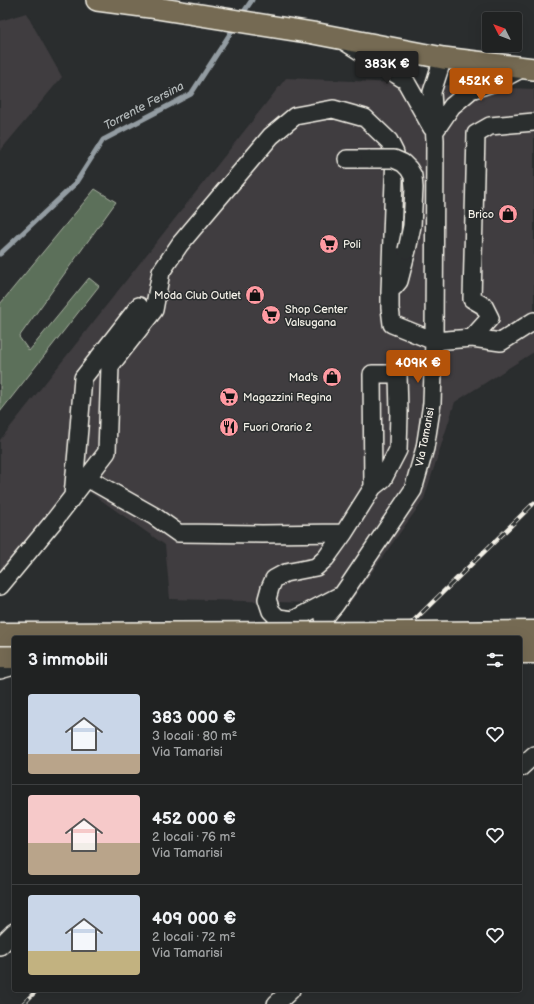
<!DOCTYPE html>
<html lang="it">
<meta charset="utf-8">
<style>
body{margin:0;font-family:"Balsamiq Sans",sans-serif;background:#2d2f2f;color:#f1f3f6;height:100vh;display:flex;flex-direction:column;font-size:15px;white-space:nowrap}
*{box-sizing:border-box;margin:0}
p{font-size:13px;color:#a2a4a5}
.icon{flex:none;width:22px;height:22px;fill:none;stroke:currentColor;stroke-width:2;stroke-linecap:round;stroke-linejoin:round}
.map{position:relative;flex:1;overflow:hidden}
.side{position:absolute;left:12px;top:636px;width:510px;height:356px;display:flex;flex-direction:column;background:#202222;border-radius:4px;box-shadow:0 4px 16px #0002,0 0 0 1px #3d3f40}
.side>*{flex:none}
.needle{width:26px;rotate:312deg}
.controls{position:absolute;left:482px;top:12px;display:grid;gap:8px}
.controls a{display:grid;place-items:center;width:40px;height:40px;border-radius:4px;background:#202222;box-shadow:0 4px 16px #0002,0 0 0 1px #3d3f40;font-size:20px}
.price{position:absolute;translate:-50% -34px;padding:0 9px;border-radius:4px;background:#b45309;color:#fff;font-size:13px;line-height:26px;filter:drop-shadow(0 1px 2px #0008)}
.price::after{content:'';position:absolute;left:50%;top:24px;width:12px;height:9px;margin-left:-6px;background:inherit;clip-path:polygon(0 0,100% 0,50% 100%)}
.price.on{background:#222;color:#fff}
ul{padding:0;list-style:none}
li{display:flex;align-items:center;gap:12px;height:100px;padding:0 16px}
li+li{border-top:1px solid #3d3f40}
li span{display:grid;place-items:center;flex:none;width:112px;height:80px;border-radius:4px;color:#555}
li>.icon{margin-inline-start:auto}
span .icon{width:48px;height:48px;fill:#fffc;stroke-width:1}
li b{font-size:17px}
h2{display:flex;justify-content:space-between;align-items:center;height:48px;padding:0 16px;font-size:17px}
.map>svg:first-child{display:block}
.built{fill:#3f3c3f}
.green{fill:#5c705a;stroke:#a8b0a1}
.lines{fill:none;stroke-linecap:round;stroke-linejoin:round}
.stream{stroke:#939ca2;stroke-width:5}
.minor-casing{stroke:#f4f1e8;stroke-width:20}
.major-casing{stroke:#f4f1e8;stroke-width:24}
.highway-casing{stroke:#f4f1e8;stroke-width:25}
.minor{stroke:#2a2d2e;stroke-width:17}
.major{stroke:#746b52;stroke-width:21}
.highway{stroke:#746b52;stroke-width:22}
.rail-casing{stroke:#f4f1e8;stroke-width:4.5}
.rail{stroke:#2a2d2e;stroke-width:3;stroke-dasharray:9;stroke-linecap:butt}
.minor-bridge-casing{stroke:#f4f1e8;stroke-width:20;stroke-linecap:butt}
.highway-bridge-casing{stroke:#f4f1e8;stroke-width:25;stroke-linecap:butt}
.minor-bridge{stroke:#2a2d2e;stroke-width:17}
.highway-bridge{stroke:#746b52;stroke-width:22}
.labels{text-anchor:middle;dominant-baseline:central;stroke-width:3;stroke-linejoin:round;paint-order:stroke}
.poi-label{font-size:11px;fill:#f4f1e8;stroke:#2a2d2e;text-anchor:start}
.street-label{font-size:11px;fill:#f4f1e8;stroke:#2a2d2e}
.water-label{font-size:12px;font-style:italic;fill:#b3b9ba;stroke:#2a2d2e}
</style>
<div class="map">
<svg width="534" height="1004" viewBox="0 0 534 1004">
<rect width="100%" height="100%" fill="#2a2d2e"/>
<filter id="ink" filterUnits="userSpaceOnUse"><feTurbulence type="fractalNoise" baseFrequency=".025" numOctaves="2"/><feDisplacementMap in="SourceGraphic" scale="8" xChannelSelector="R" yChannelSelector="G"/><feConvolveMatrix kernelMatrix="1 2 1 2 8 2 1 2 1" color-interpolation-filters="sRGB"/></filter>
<g filter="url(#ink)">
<path class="built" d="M26 13 62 77 0 151V21Z
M286 78 534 89V352L455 402 424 499 349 604 170 599 165 545 88 491 0 594V440Z"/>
<path class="green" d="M95 189 116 202 19 337 29 351 89 278 99 286 0 412V304Z"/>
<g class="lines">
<path class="stream" d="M241 16 252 0
M0 254 75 184 103 140 191 94 235 26"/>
<defs>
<path id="minor" d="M344 41 405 80 432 128
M435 131 452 106 471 90 498 81 523 68
M347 159H370
M394 287 399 281 407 250
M472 338 490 318 484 306 472 299 476 134 490 126 534 122
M87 478 154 516 178 533 262 534 344 533
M73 496 79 428 83 378 139 306
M0 586 53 522 107 452 110 366 154 310 161 272 180 244 271 136 295 116 333 109 365 118 389 141 395 153 390 292V308L392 324 434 341 472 338 501 342 534 321
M337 597 293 620 278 618 271 611 267 599 270 588 274 579 285 573 316 567 326 558 344 533 373 487 383 479 398 450 399 413 398 374H372L373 487
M324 618 335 605 349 585 413 490 425 448 432 403 434 341 435 140 432 92 443 58
M0 670 14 666
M520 768 534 755
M0 946 14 932
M276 1004 291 990"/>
<path id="major" d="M97 0 150 7 313 33 443 58 534 69"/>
<path id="highway" d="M416 633 534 632
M520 652H534
M0 657H14"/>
</defs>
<use href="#minor" class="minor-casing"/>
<use href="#major" class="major-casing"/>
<use href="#highway" class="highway-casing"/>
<use href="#minor" class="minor"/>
<use href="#major" class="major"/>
<use href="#highway" class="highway"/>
<defs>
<path id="rail" d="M396 638 534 503
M23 1004 37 990"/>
</defs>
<use href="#rail" class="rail-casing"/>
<use href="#rail" class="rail"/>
<defs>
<path id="minor-bridge" d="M370 159H394L403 163 409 169 413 176 414 188 412 226 407 250"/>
<path id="highway-bridge" d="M0 634 416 633"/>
</defs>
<use href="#minor-bridge" class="minor-bridge-casing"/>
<use href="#highway-bridge" class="highway-bridge-casing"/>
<use href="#minor-bridge" class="minor-bridge"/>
<use href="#highway-bridge" class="highway-bridge"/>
</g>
</g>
<defs>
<symbol id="shop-disc" viewBox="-11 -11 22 22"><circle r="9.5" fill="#ff9aa2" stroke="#2a2d2e"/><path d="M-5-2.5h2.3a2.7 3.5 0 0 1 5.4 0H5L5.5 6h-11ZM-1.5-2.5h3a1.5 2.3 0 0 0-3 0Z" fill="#111"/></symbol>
<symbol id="supermarket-disc" viewBox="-11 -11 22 22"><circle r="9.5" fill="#ff9aa2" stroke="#2a2d2e"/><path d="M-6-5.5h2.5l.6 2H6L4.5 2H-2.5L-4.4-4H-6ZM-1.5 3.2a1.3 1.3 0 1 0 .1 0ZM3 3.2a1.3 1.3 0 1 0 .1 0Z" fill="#111"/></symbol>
<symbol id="restaurant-disc" viewBox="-11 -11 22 22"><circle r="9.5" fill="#ff9aa2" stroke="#2a2d2e"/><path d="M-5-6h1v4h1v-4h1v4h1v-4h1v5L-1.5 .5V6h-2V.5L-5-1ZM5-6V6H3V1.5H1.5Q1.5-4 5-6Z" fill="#111"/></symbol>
</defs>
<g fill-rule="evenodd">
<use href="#shop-disc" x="497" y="203" width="22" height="22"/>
<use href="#supermarket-disc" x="318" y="233" width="22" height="22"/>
<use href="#shop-disc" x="244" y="284" width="22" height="22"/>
<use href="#supermarket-disc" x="260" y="304" width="22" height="22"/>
<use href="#shop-disc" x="321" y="366" width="22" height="22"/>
<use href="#supermarket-disc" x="218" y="386" width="22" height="22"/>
<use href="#restaurant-disc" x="218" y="416" width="22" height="22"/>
</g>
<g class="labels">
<g class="poi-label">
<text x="494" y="214" text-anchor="end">Brico</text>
<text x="343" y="244">Poli</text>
<text x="241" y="295" text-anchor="end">Moda Club Outlet</text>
<text x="285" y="309">Shop Center<tspan x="285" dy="13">Valsugana</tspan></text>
<text x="318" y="377" text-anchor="end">Mad's</text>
<text x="243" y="397">Magazzini Regina</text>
<text x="243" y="427">Fuori Orario 2</text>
</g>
<g class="street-label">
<text transform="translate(425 437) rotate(-79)">Via Tamarisi</text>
</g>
<g class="water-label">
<text transform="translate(144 106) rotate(-28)">Torrente Fersina</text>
</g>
</g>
</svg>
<div class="controls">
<a><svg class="needle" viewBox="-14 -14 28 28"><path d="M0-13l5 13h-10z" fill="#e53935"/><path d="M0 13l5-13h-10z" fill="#a2a4a5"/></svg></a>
</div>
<b class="price on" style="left:387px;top:85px">383K €</b>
<b class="price" style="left:481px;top:102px">452K €</b>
<b class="price" style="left:418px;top:384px">409K €</b>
<section class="side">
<h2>3 immobili<svg class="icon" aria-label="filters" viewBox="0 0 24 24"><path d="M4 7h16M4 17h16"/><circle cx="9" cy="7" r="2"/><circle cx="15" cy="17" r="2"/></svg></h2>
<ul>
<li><span style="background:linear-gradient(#c9d6e8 75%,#b9a48a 0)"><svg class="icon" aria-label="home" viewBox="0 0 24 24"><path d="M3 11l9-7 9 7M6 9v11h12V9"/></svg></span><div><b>383 000 €</b><p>3 locali · 80 m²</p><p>Via Tamarisi</p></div><svg class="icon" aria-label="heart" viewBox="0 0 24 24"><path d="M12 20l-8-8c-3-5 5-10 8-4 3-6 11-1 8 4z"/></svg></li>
<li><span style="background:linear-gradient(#f6c9c9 60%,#b9a48a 0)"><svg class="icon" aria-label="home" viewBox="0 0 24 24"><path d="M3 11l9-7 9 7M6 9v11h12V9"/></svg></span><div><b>452 000 €</b><p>2 locali · 76 m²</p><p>Via Tamarisi</p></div><svg class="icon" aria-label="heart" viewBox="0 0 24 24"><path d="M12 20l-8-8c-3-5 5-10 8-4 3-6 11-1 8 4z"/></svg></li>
<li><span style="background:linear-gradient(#c9d6e8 70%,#c2b280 0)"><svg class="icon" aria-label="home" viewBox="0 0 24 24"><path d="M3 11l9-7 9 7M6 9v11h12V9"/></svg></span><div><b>409 000 €</b><p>2 locali · 72 m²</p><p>Via Tamarisi</p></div><svg class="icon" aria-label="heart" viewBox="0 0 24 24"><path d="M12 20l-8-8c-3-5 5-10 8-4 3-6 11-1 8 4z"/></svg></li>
</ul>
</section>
</div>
